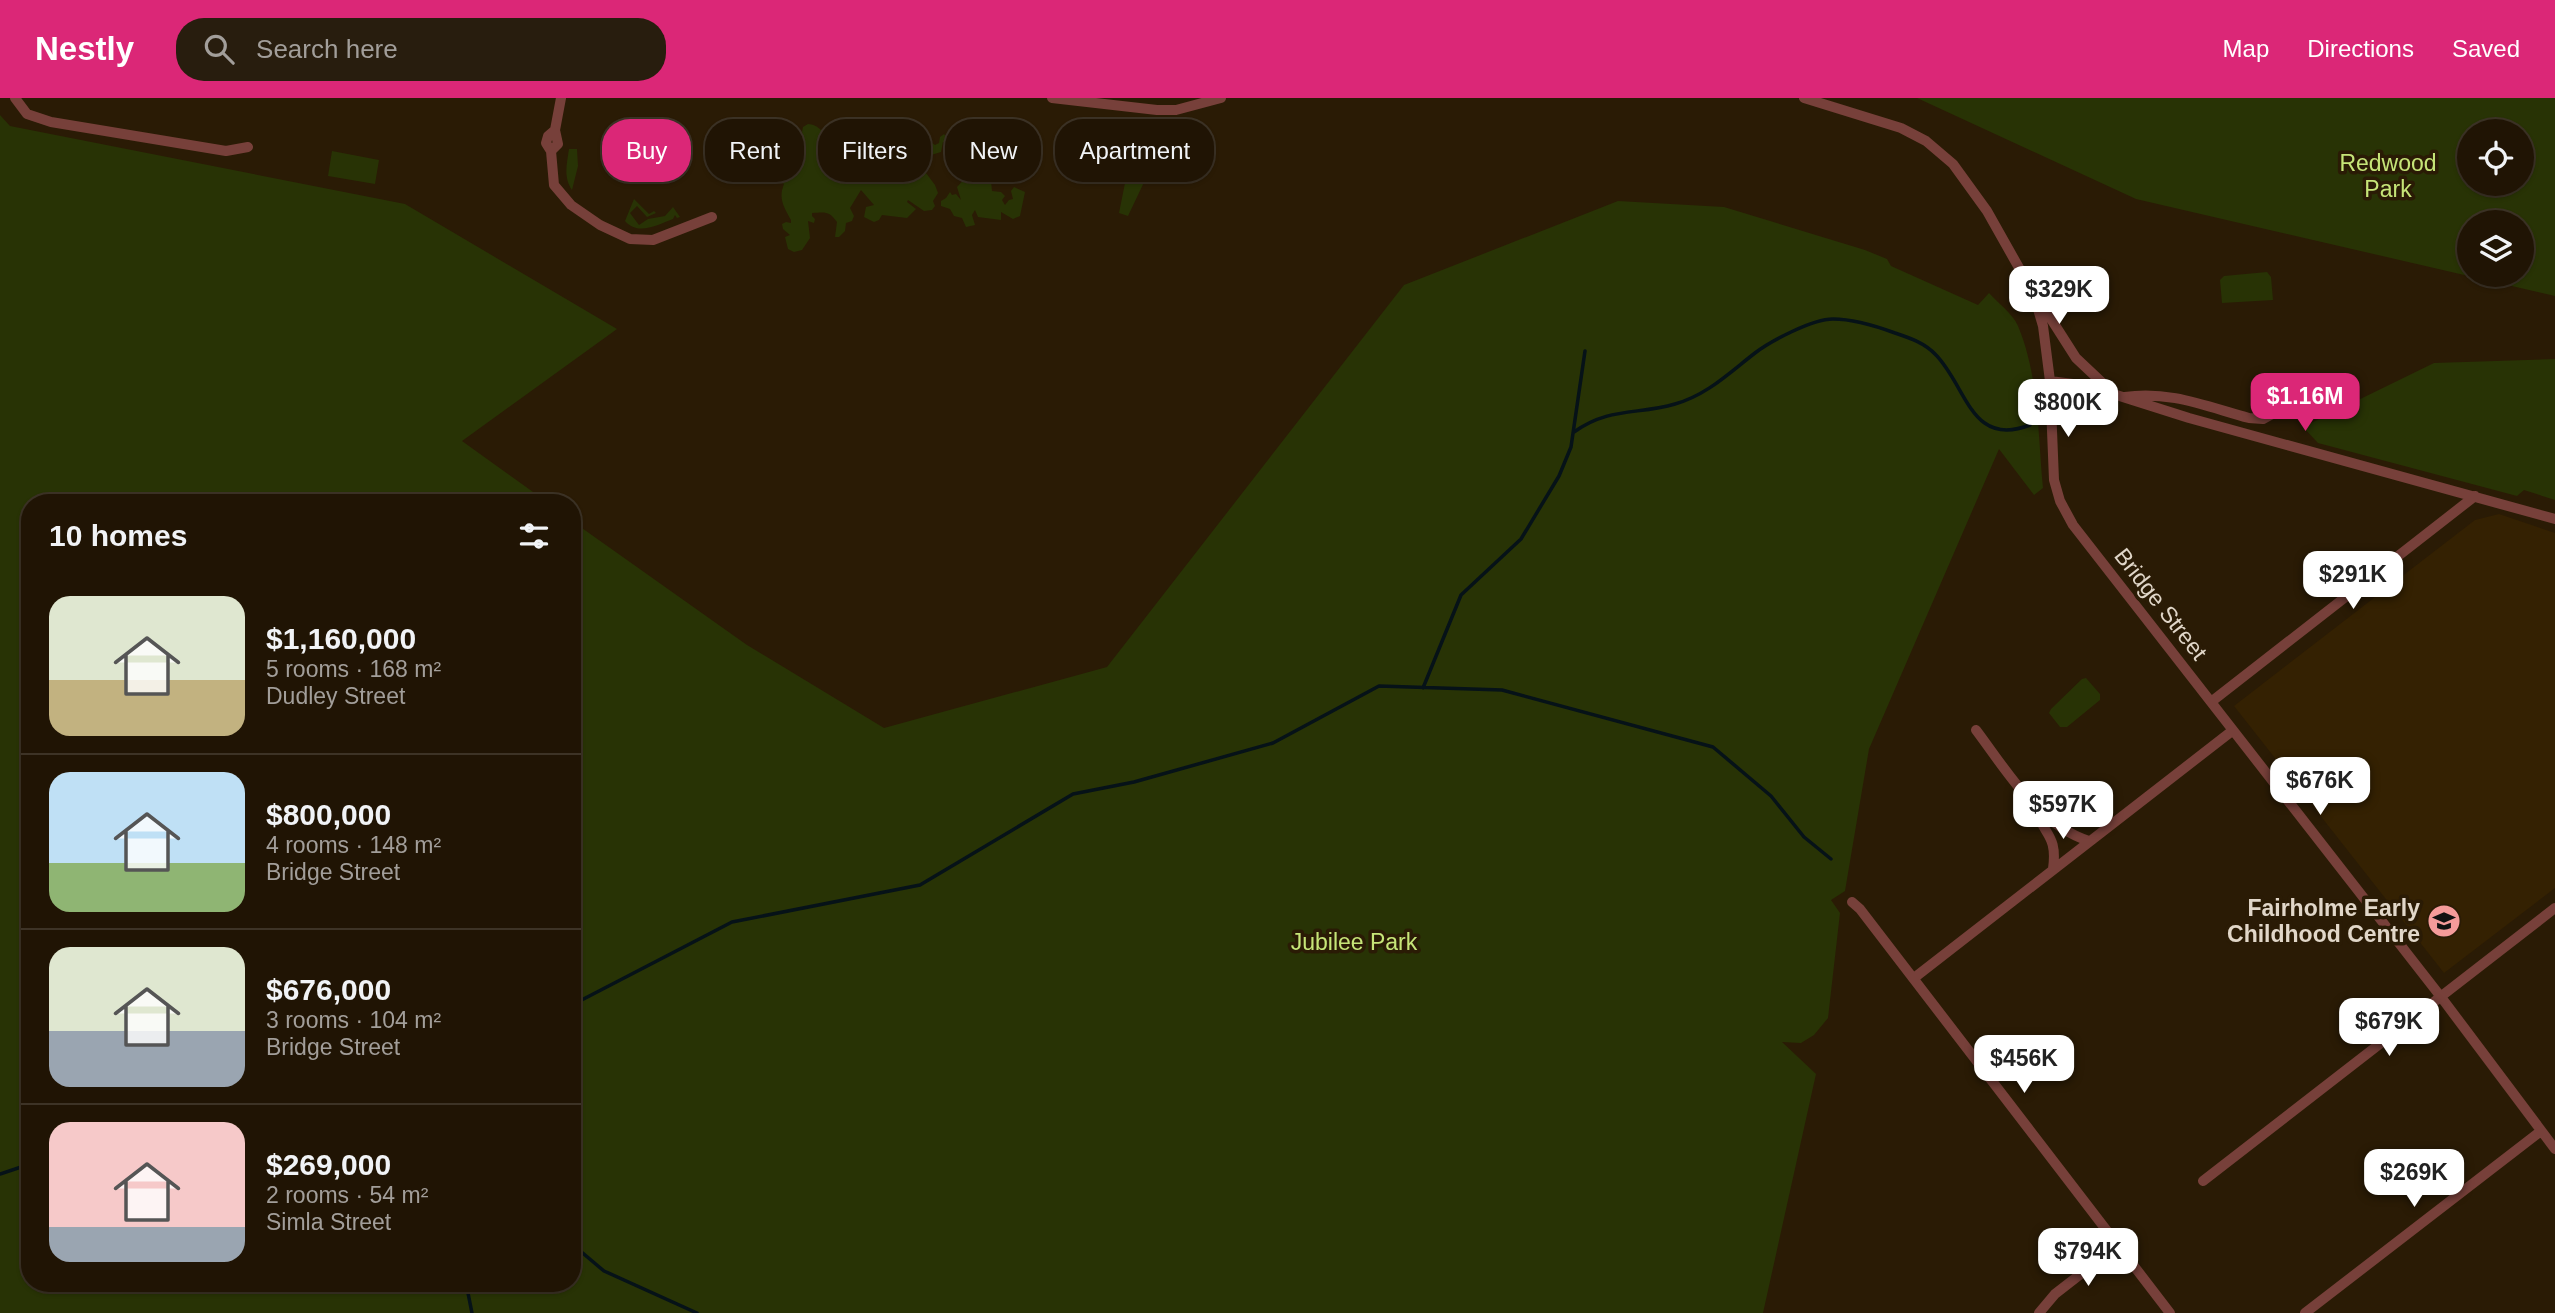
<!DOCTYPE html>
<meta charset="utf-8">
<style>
body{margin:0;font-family:Arial,sans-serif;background:#281d0e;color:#f1f3f6;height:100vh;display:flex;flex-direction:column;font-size:26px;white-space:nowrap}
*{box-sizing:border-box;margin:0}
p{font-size:23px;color:#a29e9a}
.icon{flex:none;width:38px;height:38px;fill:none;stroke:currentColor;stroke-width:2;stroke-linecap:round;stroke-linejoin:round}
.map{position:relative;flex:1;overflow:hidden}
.side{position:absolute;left:21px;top:396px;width:560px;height:798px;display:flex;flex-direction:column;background:#201404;border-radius:28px;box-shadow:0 2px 5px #0004,0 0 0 2px #3d3326}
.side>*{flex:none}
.top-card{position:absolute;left:602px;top:21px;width:665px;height:63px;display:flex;gap:14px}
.controls{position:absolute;left:2457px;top:21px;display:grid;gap:14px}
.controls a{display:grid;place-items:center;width:77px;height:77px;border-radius:50%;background:#201404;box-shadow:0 2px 5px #0004,0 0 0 2px #3d3326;font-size:35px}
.price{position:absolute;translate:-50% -60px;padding:0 16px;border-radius:14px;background:#fff;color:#222;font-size:23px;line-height:46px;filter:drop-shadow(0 2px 4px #0008)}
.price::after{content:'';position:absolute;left:50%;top:42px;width:21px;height:16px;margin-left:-10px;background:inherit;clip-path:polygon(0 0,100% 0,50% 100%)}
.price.selected{background:#db2777;color:#fff}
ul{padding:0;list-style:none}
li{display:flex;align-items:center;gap:21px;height:175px;padding:0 28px}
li+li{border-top:2px solid #3d3326}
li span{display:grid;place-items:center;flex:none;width:196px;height:140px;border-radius:21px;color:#555}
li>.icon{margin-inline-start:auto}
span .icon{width:84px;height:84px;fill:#fffc;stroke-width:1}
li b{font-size:30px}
h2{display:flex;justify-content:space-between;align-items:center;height:84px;padding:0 28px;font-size:30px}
.tag{padding:0 24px;border-radius:28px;background:#201404;box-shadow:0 2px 5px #0004,0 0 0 2px #3d3326;font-size:24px;line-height:63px}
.tag.selected{background:#db2777;color:#fff}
header{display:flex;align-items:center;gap:42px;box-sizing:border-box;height:98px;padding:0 35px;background:#db2777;color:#fff}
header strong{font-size:33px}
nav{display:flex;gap:38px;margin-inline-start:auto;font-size:24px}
.search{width:490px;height:63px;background:#281d0e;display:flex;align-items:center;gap:18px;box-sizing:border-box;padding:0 24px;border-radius:28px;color:#a29e9a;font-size:26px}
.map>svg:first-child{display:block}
.built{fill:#342102}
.green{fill:#283305;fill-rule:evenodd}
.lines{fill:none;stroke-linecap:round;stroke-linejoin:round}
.stream{stroke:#061218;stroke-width:3.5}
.minor{stroke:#77403a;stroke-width:10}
.labels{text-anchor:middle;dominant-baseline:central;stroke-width:7;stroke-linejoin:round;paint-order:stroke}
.park-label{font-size:23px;fill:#c6e578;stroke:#2a1b05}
.street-label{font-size:23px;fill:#e1d7c9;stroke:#2a1b05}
.poi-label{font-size:23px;font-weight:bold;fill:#e1d7c9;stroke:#2a1b05;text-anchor:end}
</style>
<header>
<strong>Nestly</strong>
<div class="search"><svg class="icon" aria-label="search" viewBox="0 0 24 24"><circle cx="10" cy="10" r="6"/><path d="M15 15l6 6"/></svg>Search here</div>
<nav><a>Map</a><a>Directions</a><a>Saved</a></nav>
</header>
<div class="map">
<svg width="2555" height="1215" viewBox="0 0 2555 1215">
<rect width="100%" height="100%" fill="#2a1b05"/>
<path class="built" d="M2499 416 2555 435V790L2444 875 2234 608 2475 422Z"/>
<path class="green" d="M1917 0H2555V198L2136 101ZM2469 33H2522V86H2469ZM2469 124H2522V177H2469Z
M0 17 10 28 405 106 617 231 462 343 547 404H30V1185H572V423L747 547 884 630 1107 569 1404 187 1618 103 1724 109 1865 152 1887 161 1891 168 1978 207 1989 195C1998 205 2013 216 2018 228 2039 278 2038 338 2043 390L2034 397 1999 351 1869 651 1845 793 1831 802 1840 815 1828 920 1814 937 1801 945 1782 944 1816 976 1763 1215H0Z
M1131 19 1137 21 1138 34 1144 38 1141 43 1135 41 1130 44 1133 61 1127 64C1121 59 1115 61 1114 51L1110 50 1109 40 1123 21 1126 24Z
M808 26C821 26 830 42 829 54L848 56 846 84 849 69 852 67 864 75 868 57 875 59 876 52 885 62 884 44 893 40 896 42 899 56 893 65 902 70 905 68 913 70 920 67 935 87 938 95 933 103 935 108 932 112 924 113 908 102 907 104 916 111 907 120 882 117 879 122 874 124 864 119 866 109 874 107 861 92 850 110 854 118 852 123 846 125 845 133 839 139H835L837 124C829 113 826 114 812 115V118L815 121 814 125 808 123 810 140 802 152 794 154 788 151 785 139 790 137 783 131 782 126 786 124 791 125V122C784 109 778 101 784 86L782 85 793 67 791 55 802 53 805 49 802 34 803 29Z
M944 36 949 43 947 45 943 44 941 54 931 57 923 65 913 60 911 52 915 44 925 40 935 47 939 45 940 39Z
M569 51H577L578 68 572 92C563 79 567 65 569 51Z
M332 53 379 62 375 86 328 78Z
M985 60 990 68 985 77 991 83 992 93 1001 94 1005 98 1002 102 1005 107 1009 102 1013 101 1011 93 1014 89 1025 94 1020 118 1013 121 1001 114V122L978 119 975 112 972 117 975 127 966 129 962 120 954 118 950 111 941 108V103L946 100 950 94 952 97 956 96 961 102 957 89 970 75 978 79 982 78 980 67Z
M1127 75 1147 78 1128 118 1119 115Z
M634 101 649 116 654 113 656 115 647 119 637 108 630 115 639 127 648 121 665 118 673 109 680 119 677 120 675 117 673 121C657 127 638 138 625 123Z
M2267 174 2271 179 2273 202 2222 205 2220 182 2224 178Z
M2555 261V402L2524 392 2517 398 2318 345 2303 329 2434 265Z
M2086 580 2100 596V602L2067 629H2060L2049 615 2051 611 2082 581Z"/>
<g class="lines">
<path class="stream" d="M1574 334C1609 309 1637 317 1675 306 1707 297 1729 275 1755 255 1771 243 1812 221 1833 221 1853 221 1876 228 1895 235 1910 240 1925 245 1936 257 1967 289 1971 350 2030 327
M1423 590 1461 497 1521 441 1559 378 1571 349 1585 253
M572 907 732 824 920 787 1073 696 1134 684 1273 645 1379 588 1502 592 1713 649 1771 698 1804 739 1831 761
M0 1076 30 1066
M572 1146 604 1173 697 1215
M466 1185 472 1215"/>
<path class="minor" d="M15 0 27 16 51 24 226 53 248 49
M561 0 555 32 548 38 546 45 551 53 554 87 571 107 600 127 630 141 653 142 712 119
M1052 0 1157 12H1176L1221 0
M1804 0 1901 30 1926 43 1953 66 1987 113 2027 184 2035 201 2043 228 2050 283 2054 382 2060 403 2073 427 2441 899 2555 1051
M551 53 558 46 555 32
M2037 203 2046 213 2076 260 2111 293
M2050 283 2088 288 2189 320 2555 421
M2125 299C2168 292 2208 309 2249 320L2263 321 2305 298
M2211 604 2475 398
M1976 632C2007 673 2038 727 2089 743
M2036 709C2042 738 2058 734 2053 771
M1852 804 1860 811 2170 1215
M1914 880 2232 633
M2203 1083 2555 810
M2039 1215 2055 1196 2118 1147
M2305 1215 2541 1033"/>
</g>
<defs>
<symbol id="school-disc" viewBox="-11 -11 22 22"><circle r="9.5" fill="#f59b9a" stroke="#2a1b05"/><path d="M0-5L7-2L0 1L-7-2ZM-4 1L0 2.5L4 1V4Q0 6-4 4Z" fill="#111"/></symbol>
</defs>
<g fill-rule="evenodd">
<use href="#school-disc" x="2425" y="804" width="38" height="38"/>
</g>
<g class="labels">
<g class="park-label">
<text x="2388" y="65">Redwood<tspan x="2388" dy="26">Park</tspan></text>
<text x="1354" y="844">Jubilee Park</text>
</g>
<g class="street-label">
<text transform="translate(2161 506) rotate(52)">Bridge Street</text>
</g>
<g class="poi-label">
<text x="2420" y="810">Fairholme Early<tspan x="2420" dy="26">Childhood Centre</tspan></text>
</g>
</g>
</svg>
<div class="controls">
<a><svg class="icon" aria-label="locate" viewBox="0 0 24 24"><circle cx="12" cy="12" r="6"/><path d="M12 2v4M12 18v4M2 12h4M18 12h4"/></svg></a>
<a><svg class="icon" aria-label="layers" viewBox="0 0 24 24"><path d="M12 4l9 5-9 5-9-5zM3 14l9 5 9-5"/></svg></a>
</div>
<b class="price" style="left:2059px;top:228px">$329K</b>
<b class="price selected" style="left:2305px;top:335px">$1.16M</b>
<b class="price" style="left:2068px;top:341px">$800K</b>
<b class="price" style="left:2353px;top:513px">$291K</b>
<b class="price" style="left:2320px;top:719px">$676K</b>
<b class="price" style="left:2063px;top:743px">$597K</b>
<b class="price" style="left:2389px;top:960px">$679K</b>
<b class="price" style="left:2024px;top:997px">$456K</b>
<b class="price" style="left:2414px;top:1111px">$269K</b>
<b class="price" style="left:2088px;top:1190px">$794K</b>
<div class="top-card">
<a class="tag selected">Buy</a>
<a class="tag">Rent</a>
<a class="tag">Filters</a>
<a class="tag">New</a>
<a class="tag">Apartment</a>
</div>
<section class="side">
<h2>10 homes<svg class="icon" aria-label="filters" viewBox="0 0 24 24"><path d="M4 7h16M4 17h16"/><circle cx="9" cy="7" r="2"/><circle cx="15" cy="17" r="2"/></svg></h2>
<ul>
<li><span style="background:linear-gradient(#dfe7d0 60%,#c2b280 0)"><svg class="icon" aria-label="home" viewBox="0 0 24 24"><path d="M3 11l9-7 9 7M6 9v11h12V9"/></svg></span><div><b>$1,160,000</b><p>5 rooms · 168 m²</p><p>Dudley Street</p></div></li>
<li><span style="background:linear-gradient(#bfe0f5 65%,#8fb573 0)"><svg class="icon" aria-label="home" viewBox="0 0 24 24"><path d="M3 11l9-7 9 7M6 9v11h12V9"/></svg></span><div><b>$800,000</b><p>4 rooms · 148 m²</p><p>Bridge Street</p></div></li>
<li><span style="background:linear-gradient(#dfe7d0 60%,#9aa5b1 0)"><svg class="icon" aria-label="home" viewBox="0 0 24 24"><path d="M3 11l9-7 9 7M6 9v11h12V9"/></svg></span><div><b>$676,000</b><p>3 rooms · 104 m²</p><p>Bridge Street</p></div></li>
<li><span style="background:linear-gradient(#f6c9c9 75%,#9aa5b1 0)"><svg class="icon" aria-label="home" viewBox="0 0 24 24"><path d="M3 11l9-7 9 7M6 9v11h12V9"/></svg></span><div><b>$269,000</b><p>2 rooms · 54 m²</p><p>Simla Street</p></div></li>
</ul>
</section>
</div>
